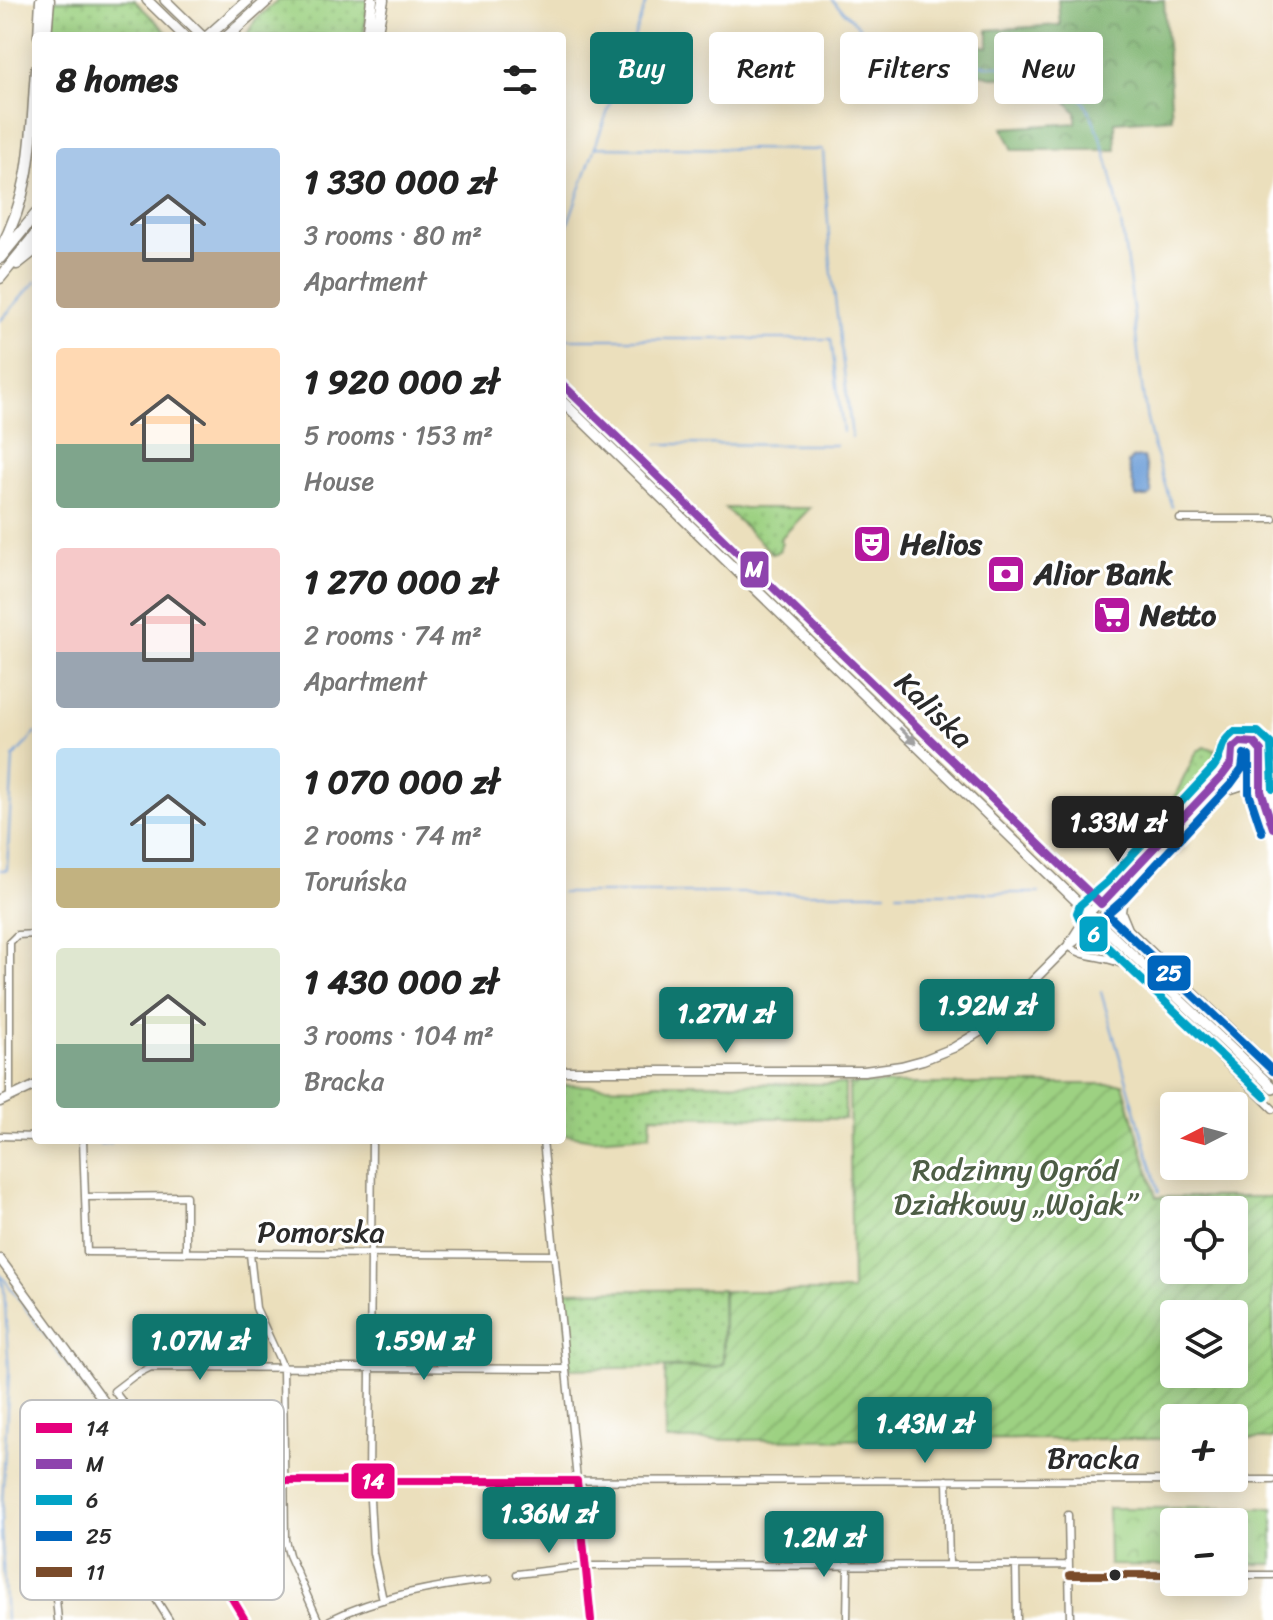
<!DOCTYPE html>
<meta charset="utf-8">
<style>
body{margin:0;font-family:Sriracha,sans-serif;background:#f6f6f6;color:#222;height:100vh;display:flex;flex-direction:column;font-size:30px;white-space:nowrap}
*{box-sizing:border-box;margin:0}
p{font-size:26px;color:#767676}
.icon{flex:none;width:44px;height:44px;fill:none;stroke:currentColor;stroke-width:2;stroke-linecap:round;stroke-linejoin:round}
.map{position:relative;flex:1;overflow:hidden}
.sheet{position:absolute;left:32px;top:32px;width:534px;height:1112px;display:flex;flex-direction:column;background:#fff;border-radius:8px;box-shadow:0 4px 20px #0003}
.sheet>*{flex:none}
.banner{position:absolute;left:590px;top:32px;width:562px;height:72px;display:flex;gap:16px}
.needle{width:52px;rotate:264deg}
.controls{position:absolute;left:1160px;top:1092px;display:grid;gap:16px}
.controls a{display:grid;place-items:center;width:88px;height:88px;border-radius:8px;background:#fff;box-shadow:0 4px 20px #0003;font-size:40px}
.price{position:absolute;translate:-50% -68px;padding:0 18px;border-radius:8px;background:#0f766e;color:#fff;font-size:26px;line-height:52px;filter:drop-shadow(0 2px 4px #0008)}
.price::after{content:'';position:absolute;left:50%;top:48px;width:24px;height:18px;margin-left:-12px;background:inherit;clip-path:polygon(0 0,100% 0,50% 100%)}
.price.active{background:#222;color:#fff}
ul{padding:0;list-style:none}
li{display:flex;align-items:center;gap:24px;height:200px;padding:0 24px}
li span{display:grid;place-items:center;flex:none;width:224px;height:160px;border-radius:8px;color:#555}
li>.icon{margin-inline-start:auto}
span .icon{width:96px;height:96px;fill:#fffc;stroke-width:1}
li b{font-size:34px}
h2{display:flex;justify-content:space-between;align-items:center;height:96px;padding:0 24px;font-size:34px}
.chip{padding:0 28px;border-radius:8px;background:#fff;box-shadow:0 4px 20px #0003;font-size:28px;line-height:72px}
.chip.active{background:#0f766e;color:#fff}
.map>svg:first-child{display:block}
.grass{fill:url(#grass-dots);stroke:#647e56;stroke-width:2}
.forest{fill:url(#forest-crowns);stroke:#546f4e;stroke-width:2}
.park{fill:url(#park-crowns);stroke:#647e56;stroke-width:2}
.garden{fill:url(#garden-furrows);stroke:#647e56;stroke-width:2;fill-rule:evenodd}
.water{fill:#6fa0d9;stroke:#4d6682;stroke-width:2}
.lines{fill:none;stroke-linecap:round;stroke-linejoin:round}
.stream{stroke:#6fa0d9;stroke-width:2}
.street-casing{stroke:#8b8574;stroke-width:9}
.secondary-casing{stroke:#8b8574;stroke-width:11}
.primary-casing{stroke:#8b8574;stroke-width:12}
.highway-casing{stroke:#8b8574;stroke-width:13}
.street{stroke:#fff;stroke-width:6}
.secondary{stroke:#fff;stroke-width:8}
.primary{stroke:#fff;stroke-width:9}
.highway{stroke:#fff;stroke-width:10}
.bus-1-casing{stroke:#fff;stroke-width:14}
.bus-2-casing{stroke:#fff;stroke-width:14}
.bus-3-casing{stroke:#fff;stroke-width:14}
.bus-4-casing{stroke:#fff;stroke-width:14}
.bus-5-casing{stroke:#fff;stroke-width:14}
.bus-1{stroke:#e5007d;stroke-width:8}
.bus-2{stroke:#8e44ad;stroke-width:8}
.bus-3{stroke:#02a3c6;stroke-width:8}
.bus-4{stroke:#0065bd;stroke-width:8}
.bus-5{stroke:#7a4b2a;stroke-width:8}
.oneway{fill:#a0a0a0}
.bus-dot{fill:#2b2b2b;stroke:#fff;stroke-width:3}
.labels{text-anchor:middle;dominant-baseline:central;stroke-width:6;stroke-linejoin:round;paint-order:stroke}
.poi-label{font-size:30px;font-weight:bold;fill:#2b2b2b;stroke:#fff;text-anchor:start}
.street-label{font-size:30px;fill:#2b2b2b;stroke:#fff}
.park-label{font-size:30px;fill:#4d5d45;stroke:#fff}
.key{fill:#fff;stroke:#bfbfbf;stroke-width:2}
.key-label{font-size:22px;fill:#2b2b2b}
.line-badge{stroke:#fff;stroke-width:3}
.badge-label{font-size:22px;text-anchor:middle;font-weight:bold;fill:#fff}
</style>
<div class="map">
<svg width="1273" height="1620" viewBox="0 0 1273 1620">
<defs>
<pattern id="grass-dots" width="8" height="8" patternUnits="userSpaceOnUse" patternTransform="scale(2)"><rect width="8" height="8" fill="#9dd182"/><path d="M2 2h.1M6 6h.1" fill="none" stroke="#87b470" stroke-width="1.8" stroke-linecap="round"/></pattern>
<pattern id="forest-crowns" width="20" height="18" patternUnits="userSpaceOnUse" patternTransform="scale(2)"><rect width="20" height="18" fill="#7eb370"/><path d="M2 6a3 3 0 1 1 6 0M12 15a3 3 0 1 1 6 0" fill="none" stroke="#67925c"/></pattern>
<pattern id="park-crowns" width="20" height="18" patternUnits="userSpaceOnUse" patternTransform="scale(2)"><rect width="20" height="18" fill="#9dd182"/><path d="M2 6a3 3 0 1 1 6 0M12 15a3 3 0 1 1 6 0" fill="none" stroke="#87b470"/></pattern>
<pattern id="garden-furrows" width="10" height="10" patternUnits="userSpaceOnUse" patternTransform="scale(2)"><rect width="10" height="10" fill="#9dd182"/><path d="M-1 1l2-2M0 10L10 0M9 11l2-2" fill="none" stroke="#87b470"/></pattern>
</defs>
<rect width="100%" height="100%" fill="#fff"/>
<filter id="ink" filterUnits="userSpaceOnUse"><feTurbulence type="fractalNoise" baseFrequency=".0125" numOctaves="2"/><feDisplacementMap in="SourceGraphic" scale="16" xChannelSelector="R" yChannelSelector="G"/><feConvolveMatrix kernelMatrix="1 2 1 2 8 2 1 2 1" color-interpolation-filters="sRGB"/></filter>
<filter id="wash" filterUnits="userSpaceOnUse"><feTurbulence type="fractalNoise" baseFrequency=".006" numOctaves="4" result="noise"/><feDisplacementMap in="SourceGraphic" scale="32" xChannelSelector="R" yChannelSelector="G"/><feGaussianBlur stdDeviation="1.8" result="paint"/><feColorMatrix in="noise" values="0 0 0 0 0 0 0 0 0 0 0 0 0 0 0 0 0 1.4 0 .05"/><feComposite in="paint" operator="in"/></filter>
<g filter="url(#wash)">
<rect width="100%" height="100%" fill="#ebdfbc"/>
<path class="grass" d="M54 0H134L171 36H51Z
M278 0H367L368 11 363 36H246L256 19Z
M725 508H810L780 539 782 543 779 551 773 554Z
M1205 747 1215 749 1213 765 1160 822 1158 820 1172 802 1197 751Z
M657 1083 845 1084V1119L651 1116 650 1135 593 1139 562 1134V1085L632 1087Z
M722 1289 723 1363 717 1366 570 1369 563 1291Z"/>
<path class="forest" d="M1058 0H1164L1172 118 1115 122 1116 150H1013L1003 128 1076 123V112C1069 105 1062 94 1053 89 1016 65 975 99 958 41L988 47V30L1060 25Z"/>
<path class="park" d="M1108 1508H1273V1564H1234V1522H1174V1566L1109 1565Z"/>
<path class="garden" d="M849 1084H1123L1156 1197H1273V1439H1234V1418H1174V1439L666 1440 665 1368 717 1367 724 1364V1291H852ZM1234 1210V1270H1174V1210ZM1174 1314H1234V1374H1174Z"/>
<path class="water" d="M1144 457 1152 494 1147 497H1136L1128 463 1132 458Z"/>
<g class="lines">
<path class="stream" d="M832 0 889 56 905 65C944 64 1042 60 1071 86 1123 134 1133 328 1144 401 1149 437 1161 472 1172 507
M595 147 823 150 831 266 852 437
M562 240 647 0
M0 321 36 281
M562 339H831L843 432
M658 444 836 445
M0 870H7L13 757 36 733
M562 893H886
M897 893H1039
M1101 992 1159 1192
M100 1144 111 1143
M0 1273 4 1289 9 1371 1 1526 6 1620
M1 1275 104 1415
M108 1421 175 1514"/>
</g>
</g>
<g filter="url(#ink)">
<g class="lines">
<defs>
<path id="street" d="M1180 519H1273
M1261 751 1273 756
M1261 763H1273
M1068 946C1086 960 1106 954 1125 966L1273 1109
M10 1096V942L17 935 36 934
M0 1136 36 1137
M83 1140 87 1252 555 1255
M372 1140 369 1482 373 1553 383 1600
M543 1140 591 1620
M85 1197 186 1196V1253
M250 1254 256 1308 283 1367 285 1540 289 1555 318 1620
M947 1480 949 1563
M194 1494 114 1391 135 1375 151 1367 566 1369
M176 1505 212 1482 225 1481 1273 1480
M1068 1515 1070 1620
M1016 1565 1017 1620
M517 1574 586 1566 1069 1565
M1070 1575H1174
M1234 1575H1273
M58 1620 53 1567 65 1537 73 1526 90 1521 113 1530 169 1620
M330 1620C379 1596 434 1586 488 1580
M847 1620 848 1564"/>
<path id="secondary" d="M1261 765 1251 773 1238 771 1230 761 1232 749 1244 741 1254 743 1261 751V791L1273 828
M1228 790 1246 784 1261 791
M1123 897 1121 912 1128 929
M1069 944 1089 913 1158 845 1231 764
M562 1071H864L901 1066 923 1060 953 1048 986 1028 1068 946 1087 932 1123 896 1242 773
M0 1102 36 1085
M0 1259 147 1460 245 1620"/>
<path id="primary" d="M147 0 184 36
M165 0 202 36
M562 384 1273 1070
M562 401 1097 921 1273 1088"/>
<path id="highway" d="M39 36 41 0
M46 36 49 0
M208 36 248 0
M228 36 268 0
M367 36 372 0
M376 36 383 0
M0 250C33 189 31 137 36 70
M0 258 36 214
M17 264 36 249
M0 278 36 234"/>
</defs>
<use href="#street" class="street-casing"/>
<use href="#secondary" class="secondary-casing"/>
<use href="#primary" class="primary-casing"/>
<use href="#highway" class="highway-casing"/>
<use href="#street" class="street"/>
<use href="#secondary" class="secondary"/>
<use href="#primary" class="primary"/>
<use href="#highway" class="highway"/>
<defs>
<path id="bus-1" d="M577 1481 591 1620
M176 1505 212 1482 225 1481H577
M176 1505 245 1620"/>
<path id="bus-2" d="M562 384 1101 904 1222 776 1231 764 1232 749 1240 742 1254 743 1261 751V791L1273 828"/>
<path id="bus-3" d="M1265 1097 1081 922 1077 913 1080 905 1107 882 1213 768C1225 753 1216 746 1234 732H1258L1271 744 1273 789"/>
<path id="bus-4" d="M1262 832 1249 793V756L1244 754 1242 769 1231 784 1124 899 1107 914 1273 1071"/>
<path id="bus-5" d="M1070 1575H1174"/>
</defs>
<use href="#bus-1" class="bus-1-casing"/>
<use href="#bus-2" class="bus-2-casing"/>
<use href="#bus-3" class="bus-3-casing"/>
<use href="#bus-4" class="bus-4-casing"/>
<use href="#bus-5" class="bus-5-casing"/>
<use href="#bus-1" class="bus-1"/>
<use href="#bus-2" class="bus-2"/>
<use href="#bus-3" class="bus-3"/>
<use href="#bus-4" class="bus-4"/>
<use href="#bus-5" class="bus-5"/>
</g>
<defs><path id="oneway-solid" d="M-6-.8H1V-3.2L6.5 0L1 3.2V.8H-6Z" transform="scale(2)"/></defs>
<use class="oneway" href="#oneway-solid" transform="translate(908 736) rotate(45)"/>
</g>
<defs>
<symbol id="theatre-square" viewBox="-11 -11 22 22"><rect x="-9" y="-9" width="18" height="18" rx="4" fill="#b5179e" stroke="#fff"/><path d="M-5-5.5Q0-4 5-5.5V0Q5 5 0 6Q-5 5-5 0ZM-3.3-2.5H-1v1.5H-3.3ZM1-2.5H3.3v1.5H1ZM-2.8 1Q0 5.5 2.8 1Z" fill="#fff"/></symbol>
<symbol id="bank-square" viewBox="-11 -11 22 22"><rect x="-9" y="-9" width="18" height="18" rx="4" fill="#b5179e" stroke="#fff"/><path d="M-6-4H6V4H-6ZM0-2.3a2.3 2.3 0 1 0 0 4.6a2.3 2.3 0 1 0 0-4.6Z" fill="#fff"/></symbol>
<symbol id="supermarket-square" viewBox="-11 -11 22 22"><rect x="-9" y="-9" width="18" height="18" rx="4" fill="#b5179e" stroke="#fff"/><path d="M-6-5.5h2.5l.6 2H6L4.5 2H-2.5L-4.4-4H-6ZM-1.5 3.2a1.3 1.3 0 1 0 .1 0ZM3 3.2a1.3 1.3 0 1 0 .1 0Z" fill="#fff"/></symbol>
</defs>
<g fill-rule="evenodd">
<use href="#theatre-square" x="850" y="522" width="44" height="44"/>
<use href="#bank-square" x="984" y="552" width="44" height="44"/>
<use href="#supermarket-square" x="1090" y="593" width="44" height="44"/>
</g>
<circle class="bus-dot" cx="1115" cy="1575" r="7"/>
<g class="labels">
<g class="poi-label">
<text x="900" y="544">Helios</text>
<text x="1034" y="574">Alior Bank</text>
<text x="1140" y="615">Netto</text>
</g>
<g class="street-label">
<text transform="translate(934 710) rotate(44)">Kaliska</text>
<text x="321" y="1232">Pomorska</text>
<text x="1093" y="1458">Bracka</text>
</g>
<g class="park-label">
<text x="1015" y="1170">Rodzinny Ogród<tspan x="1015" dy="34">Działkowy „Wojak”</tspan></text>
</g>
</g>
<rect x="20" y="1400" width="264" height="200" rx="12" class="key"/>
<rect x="36" y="1423" width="36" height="10" fill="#e5007d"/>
<rect x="36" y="1459" width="36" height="10" fill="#8e44ad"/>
<rect x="36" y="1495" width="36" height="10" fill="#02a3c6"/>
<rect x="36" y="1531" width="36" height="10" fill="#0065bd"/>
<rect x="36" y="1567" width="36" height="10" fill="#7a4b2a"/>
<g class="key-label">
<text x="86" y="1436">14</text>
<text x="86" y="1472">M</text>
<text x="86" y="1508">6</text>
<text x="86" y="1544">25</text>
<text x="86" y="1580">11</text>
</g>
<g class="line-badge">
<rect x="739" y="550" width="31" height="39" rx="8" fill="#8e44ad"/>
<rect x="1078" y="915" width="31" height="38" rx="8" fill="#02a3c6"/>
<rect x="1146" y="954" width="46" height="38" rx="8" fill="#0065bd"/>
<rect x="350" y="1462" width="46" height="38" rx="8" fill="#e5007d"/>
</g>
<g class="badge-label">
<text x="754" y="577">M</text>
<text x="1094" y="942">6</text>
<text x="1169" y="981">25</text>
<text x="373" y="1489">14</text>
</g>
</svg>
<div class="controls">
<a><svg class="needle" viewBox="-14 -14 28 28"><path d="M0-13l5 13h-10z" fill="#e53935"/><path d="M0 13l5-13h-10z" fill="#767676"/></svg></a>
<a><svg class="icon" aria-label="locate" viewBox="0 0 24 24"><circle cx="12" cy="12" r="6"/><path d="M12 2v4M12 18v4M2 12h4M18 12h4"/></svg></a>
<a><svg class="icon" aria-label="layers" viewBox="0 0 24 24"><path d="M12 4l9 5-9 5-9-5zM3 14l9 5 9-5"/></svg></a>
<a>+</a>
<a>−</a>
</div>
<b class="price active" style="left:1118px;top:864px">1.33M zł</b>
<b class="price" style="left:987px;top:1047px">1.92M zł</b>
<b class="price" style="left:726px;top:1055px">1.27M zł</b>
<b class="price" style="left:200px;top:1382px">1.07M zł</b>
<b class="price" style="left:424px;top:1382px">1.59M zł</b>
<b class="price" style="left:925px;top:1465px">1.43M zł</b>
<b class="price" style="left:549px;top:1555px">1.36M zł</b>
<b class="price" style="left:824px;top:1579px">1.2M zł</b>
<div class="banner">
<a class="chip active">Buy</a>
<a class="chip">Rent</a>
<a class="chip">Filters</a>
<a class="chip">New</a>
</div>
<section class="sheet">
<h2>8 homes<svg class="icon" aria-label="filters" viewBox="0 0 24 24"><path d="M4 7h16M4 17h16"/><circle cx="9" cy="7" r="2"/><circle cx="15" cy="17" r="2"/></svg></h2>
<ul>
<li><span style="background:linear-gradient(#a9c7e8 65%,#b9a48a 0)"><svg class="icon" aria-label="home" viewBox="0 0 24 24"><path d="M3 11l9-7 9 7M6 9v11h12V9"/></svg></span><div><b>1 330 000 zł</b><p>3 rooms · 80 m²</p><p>Apartment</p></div></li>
<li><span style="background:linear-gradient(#ffd9b3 60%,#7fa58c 0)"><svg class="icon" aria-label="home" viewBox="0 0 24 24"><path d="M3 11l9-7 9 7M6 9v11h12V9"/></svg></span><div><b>1 920 000 zł</b><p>5 rooms · 153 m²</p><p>House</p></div></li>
<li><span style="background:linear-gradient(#f6c9c9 65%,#9aa5b1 0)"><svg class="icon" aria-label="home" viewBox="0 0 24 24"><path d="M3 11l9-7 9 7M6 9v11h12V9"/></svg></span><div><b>1 270 000 zł</b><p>2 rooms · 74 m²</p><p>Apartment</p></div></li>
<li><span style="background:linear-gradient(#bfe0f5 75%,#c2b280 0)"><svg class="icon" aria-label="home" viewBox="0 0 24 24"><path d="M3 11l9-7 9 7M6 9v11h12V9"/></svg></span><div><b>1 070 000 zł</b><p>2 rooms · 74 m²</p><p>Toruńska</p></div></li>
<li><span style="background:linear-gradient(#dfe7d0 60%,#7fa58c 0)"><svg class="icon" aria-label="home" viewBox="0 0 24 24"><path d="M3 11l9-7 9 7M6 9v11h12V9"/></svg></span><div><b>1 430 000 zł</b><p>3 rooms · 104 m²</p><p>Bracka</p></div></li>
</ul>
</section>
</div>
